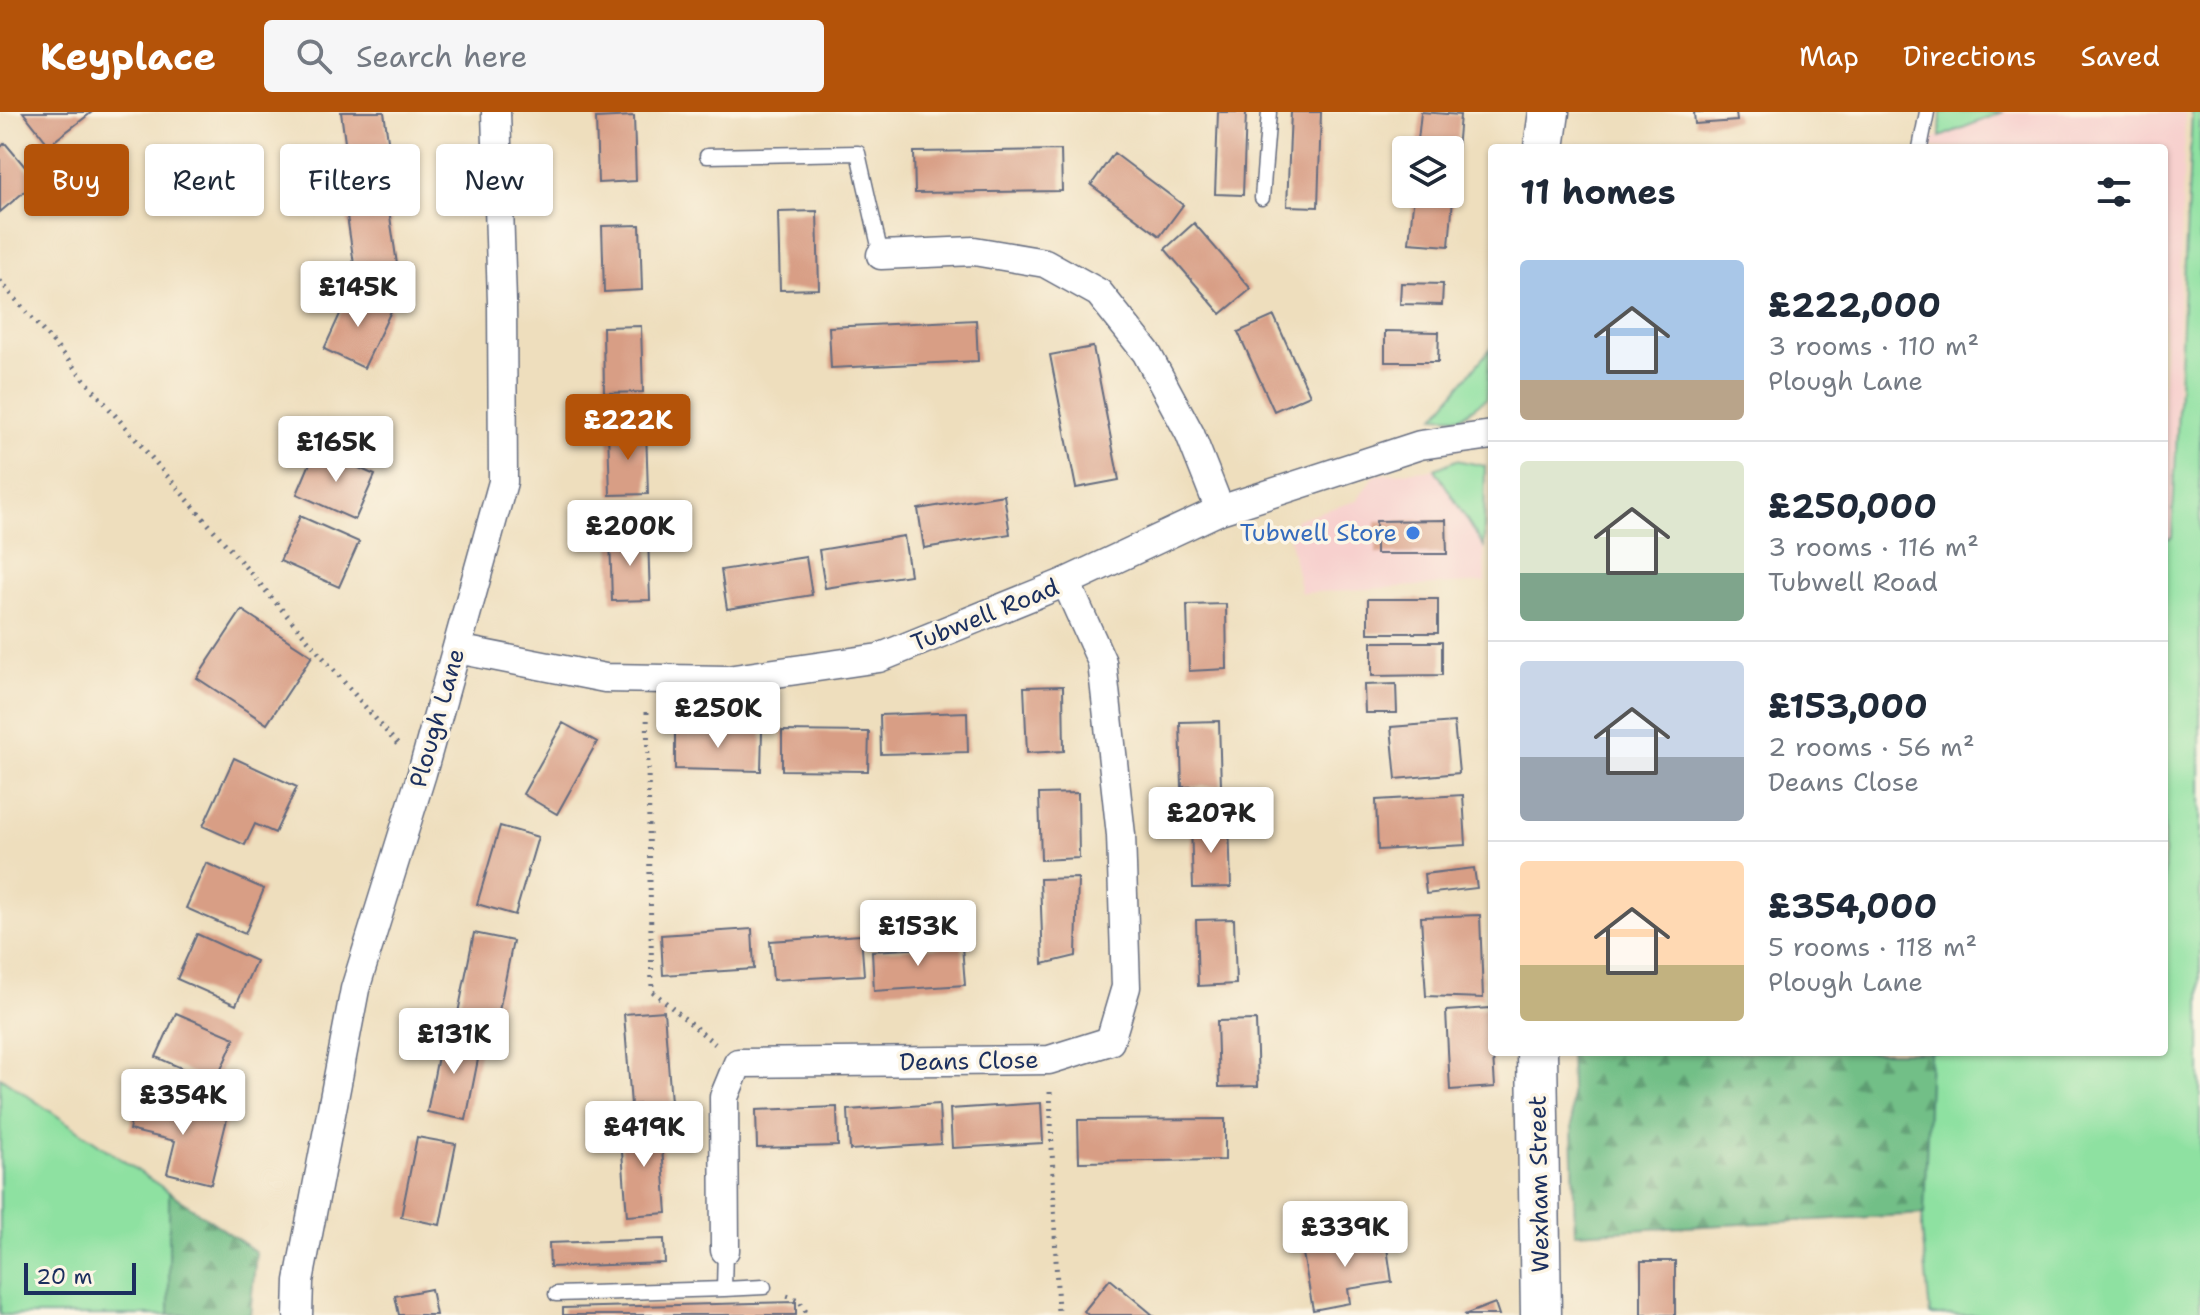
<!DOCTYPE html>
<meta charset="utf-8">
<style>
body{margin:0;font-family:"Shantell Sans",sans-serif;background:#f6f6f7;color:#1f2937;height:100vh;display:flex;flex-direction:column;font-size:30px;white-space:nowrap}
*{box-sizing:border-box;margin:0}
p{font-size:26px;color:#747a83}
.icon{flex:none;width:44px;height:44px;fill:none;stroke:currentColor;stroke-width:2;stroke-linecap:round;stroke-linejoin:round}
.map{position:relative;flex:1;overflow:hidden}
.details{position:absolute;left:1488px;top:32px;width:680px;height:912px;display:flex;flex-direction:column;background:#fff;border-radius:8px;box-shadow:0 2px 6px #0004}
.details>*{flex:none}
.top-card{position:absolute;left:24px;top:32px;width:760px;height:72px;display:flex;gap:16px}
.fabs{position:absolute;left:1392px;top:24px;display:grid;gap:16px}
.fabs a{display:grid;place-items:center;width:72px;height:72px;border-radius:8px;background:#fff;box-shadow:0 2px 6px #0004;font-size:40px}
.scale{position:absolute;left:24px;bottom:20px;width:112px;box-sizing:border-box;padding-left:8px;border:4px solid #1b2f5e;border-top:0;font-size:22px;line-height:28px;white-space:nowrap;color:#1b2f5e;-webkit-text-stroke:6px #fcf5e5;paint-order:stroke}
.price{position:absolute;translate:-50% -68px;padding:0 18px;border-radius:8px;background:#fff;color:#222;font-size:26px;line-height:52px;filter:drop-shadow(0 2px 4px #0008)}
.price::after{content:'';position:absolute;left:50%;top:48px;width:24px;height:18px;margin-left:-12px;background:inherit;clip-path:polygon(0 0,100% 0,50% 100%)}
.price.on{background:#b45309;color:#fff}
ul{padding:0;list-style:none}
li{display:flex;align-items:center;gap:24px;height:200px;padding:0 32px}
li+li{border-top:2px solid #e0e1e3}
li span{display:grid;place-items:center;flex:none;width:224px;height:160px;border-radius:8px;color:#555}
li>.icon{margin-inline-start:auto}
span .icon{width:96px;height:96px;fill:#fffc;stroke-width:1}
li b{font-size:34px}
h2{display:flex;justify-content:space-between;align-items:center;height:96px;padding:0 32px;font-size:34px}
.tag{padding:0 28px;border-radius:8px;background:#fff;box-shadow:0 2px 6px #0004;font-size:28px;line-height:72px}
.tag.on{background:#b45309;color:#fff}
header{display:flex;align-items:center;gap:48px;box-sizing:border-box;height:112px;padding:0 40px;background:#b45309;color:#fff}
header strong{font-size:38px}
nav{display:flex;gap:44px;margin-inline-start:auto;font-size:28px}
.search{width:560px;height:72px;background:#f6f6f7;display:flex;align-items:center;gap:20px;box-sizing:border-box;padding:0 28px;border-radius:8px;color:#747a83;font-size:30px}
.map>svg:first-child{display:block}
.built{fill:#f7d0ce}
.grass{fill:#8ee1a1;stroke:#548880;stroke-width:2}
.forest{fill:url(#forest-firs);stroke:#467772;stroke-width:2}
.building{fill:#d89e85}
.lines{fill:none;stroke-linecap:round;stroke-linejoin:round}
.lane-casing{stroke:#656c7f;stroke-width:17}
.street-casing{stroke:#656c7f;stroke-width:31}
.secondary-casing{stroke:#656c7f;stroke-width:43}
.path{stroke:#656c7f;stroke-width:5;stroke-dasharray:2 6;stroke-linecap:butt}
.lane{stroke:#fff;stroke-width:14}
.street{stroke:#fff;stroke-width:28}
.secondary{stroke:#fff;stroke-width:40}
.shop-dot{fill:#3f7fe0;stroke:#fcf5e5;stroke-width:3}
.labels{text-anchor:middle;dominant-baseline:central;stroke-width:7;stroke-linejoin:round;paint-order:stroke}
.shop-label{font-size:24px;fill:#366cbe;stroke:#fcf5e5;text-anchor:end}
.street-label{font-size:24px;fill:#1b2f5e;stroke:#fcf5e5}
</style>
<header>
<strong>Keyplace</strong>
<div class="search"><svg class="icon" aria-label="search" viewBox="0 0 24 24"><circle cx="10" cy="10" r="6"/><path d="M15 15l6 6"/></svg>Search here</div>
<nav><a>Map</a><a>Directions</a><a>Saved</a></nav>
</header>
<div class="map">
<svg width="2200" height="1203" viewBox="0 0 2200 1203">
<defs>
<pattern id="forest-firs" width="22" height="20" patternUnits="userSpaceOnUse" patternTransform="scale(2)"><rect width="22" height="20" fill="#72bf87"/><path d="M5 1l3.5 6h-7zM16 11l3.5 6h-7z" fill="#5d9c72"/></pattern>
</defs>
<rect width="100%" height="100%" fill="#fcf5e5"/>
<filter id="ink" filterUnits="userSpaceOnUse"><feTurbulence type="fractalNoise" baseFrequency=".0125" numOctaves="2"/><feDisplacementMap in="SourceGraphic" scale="16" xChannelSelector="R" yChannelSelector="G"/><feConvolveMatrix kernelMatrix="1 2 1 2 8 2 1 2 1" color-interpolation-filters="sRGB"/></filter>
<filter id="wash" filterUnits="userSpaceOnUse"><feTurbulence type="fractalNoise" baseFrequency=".006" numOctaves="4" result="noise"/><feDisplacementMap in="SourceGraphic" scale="32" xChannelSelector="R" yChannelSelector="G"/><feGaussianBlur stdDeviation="1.8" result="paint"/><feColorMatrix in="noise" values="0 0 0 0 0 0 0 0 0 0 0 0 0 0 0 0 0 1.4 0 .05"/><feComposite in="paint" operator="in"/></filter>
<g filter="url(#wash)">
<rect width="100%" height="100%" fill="#eedebd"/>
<path class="built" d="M1995 0H2185L2172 431 2164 433V36H1931L1932 27Z
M1435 357 1484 435 1485 470 1301 481 1288 419 1297 407 1356 389 1375 363Z"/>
<path class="grass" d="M1941 0H2003L1940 25Z
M2192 0H2200V1203H1930L1922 1117 1930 940H2164V428L2172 425Z
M1490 237 1487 286 1461 305 1435 304Z
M1456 348 1485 354 1484 435 1435 357Z
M0 965 169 1080V1203H0Z"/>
<path class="forest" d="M1570 940H1930L1924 1102 1575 1121Z
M169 1080 256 1140 250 1203H169Z"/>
<g id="blocks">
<path class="building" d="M23 0H92L49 33Z
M341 0H384L392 55 349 61Z
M1218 0H1246L1243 83 1215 82Z
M1291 0H1321L1318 95 1287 94Z
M1421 0 1460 3 1449 134 1409 131 1414 82H1450V38H1417Z
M1694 0H1736L1737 9 1695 12Z
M634 4 636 69 598 71 596 6Z
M5 31 37 69 0 100V36Z
M1061 38 1062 79 915 81 914 40Z
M1114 41 1183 93 1160 124 1091 73Z
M387 84 399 166 357 173 345 90Z
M817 99 819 177 780 178 778 100Z
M1194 111 1251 177 1221 202 1165 137Z
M640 113 642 178 604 180 602 114Z
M1401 171 1443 172 1442 193 1400 192Z
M351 178 392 197 364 256 324 237Z
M1274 204 1310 283 1274 299 1238 220Z
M976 208 978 249 831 256 829 215Z
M641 214 643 280 604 281 603 215Z
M1385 219 1439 220 1438 250H1385Z
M1093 235 1119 368 1076 376 1050 243Z
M646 316 648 382 610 383 608 318Z
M316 337 375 363 355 408 297 382Z
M1004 383 1010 422 924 436 918 397Z
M300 404 359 430 339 475 280 449Z
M1446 408 1447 442H1376V409Z
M648 423 650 488 612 489 610 424Z
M904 424 910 463 825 476 819 438Z
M806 445 812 483 727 497 721 458Z
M1368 487H1438V521H1368Z
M1226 492 1227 557 1189 559 1187 493Z
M242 498 312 544 267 612 197 566Z
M1372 530H1442V563L1372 564Z
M1396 572 1397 601H1365L1364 573Z
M1063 574 1064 639 1027 641 1024 575Z
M967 600 968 640 881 642 880 603Z
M1219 609 1221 674 1182 675 1180 610Z
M1454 610 1459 661 1396 667 1391 615Z
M563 611 597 630 557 702 523 682Z
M675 618 762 619 761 659 675 657Z
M782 619 869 620 868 659 782 658Z
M234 646 297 675 275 721 255 712 245 733 203 714Z
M1078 681 1079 746 1041 748 1039 682Z
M1463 683 1466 733 1378 738 1376 688Z
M1229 710 1231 775 1193 776 1191 711Z
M500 714 538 725 515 803 477 792Z
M206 751 264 777 245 822 186 796Z
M1474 756 1477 776 1426 782 1424 762Z
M1078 766 1076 844 1043 852 1040 767Z
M1480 803 1483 886 1426 884 1421 805Z
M1234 807 1236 872 1198 874 1196 808Z
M752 817 754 857 663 863 661 823Z
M474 821 513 829 497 909 458 901Z
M197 822 256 849 236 893 177 867Z
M861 823 864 863 773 868 770 829Z
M962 834 965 873 874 879 872 839Z
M1490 896 1495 975 1450 978 1446 899Z
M664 899 671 990 631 993 624 902Z
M176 901 235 926 215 971 156 945Z
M1256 908 1258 974 1219 975 1217 909Z
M443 919 482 927 466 1008 427 1000Z
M137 985 227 1007 211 1072 167 1061 175 1029 129 1018Z
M1041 991 1043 1031 952 1036 950 997Z
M939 992 941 1032 850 1038 848 998Z
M837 995 838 1034 757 1036 756 998Z
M1225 1007V1048L1079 1050 1078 1008Z
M660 1010 667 1101 627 1104 620 1014Z
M417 1025 456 1032 440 1113 401 1105Z
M1385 1122 1392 1170 1348 1177 1350 1191 1313 1198 1302 1136Z
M664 1127 665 1151 550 1155 549 1131Z
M1641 1149H1675V1203H1641Z
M1110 1167 1153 1203H1088L1084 1199Z
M431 1177 436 1203H399L395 1184Z
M796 1190V1203H563V1196Z
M1495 1191 1499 1203H1464Z"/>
</g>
</g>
<g filter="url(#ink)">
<use href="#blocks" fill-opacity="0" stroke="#656c7f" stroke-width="2"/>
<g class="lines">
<defs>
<path id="lane" d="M1920 36 1927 0
M707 44 858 41 881 143
M1262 86 1269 0
M724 1177 764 1175
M556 1182 724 1177 725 1138"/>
<path id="street" d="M881 143 974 139 1045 151 1099 181 1146 240 1190 322 1220 398
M457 537 605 566 727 568 879 546 1066 470 1220 398 1420 333 1492 323
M725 1138 724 985 738 951 1049 948 1110 929 1126 875 1121 723 1102 550 1066 470
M298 1203 299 1169 355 877 422 661 503 370 502 190 496 0"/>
<path id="secondary" d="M1544 36 1549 0
M1537 940 1541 1203"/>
</defs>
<use href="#lane" class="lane-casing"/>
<use href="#street" class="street-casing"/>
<use href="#secondary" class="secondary-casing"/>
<path class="path" d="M0 169 398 633
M647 600 652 879 715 932
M1050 980 1058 1203
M787 1184 799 1188 808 1203"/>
<use href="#lane" class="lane"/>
<use href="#street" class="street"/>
<use href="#secondary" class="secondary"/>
</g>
</g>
<circle class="shop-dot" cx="1413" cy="421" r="8"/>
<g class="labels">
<g class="shop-label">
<text x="1397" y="421">Tubwell Store</text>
</g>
<g class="street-label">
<text transform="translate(985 503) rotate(-22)">Tubwell Road</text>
<text transform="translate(437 606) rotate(-74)">Plough Lane</text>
<text transform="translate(969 949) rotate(-1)">Deans Close</text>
<text transform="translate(1539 1072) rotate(-91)">Wexham Street</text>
</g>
</g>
</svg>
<div class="fabs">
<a><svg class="icon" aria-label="layers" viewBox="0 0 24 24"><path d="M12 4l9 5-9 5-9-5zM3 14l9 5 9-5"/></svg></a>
</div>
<div class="scale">20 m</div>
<b class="price" style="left:358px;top:217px">£145K</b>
<b class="price on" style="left:628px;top:350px">£222K</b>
<b class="price" style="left:336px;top:372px">£165K</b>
<b class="price" style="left:630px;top:456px">£200K</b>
<b class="price" style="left:718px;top:638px">£250K</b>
<b class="price" style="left:1211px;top:743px">£207K</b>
<b class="price" style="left:918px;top:856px">£153K</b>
<b class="price" style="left:454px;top:964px">£131K</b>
<b class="price" style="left:183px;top:1025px">£354K</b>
<b class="price" style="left:644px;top:1057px">£419K</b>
<b class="price" style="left:1345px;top:1157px">£339K</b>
<div class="top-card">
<a class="tag on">Buy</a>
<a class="tag">Rent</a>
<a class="tag">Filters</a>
<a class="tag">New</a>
</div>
<section class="details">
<h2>11 homes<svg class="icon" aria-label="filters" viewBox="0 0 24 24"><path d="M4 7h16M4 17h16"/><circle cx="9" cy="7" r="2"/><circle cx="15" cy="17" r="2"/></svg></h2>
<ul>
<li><span style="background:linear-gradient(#a9c7e8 75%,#b9a48a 0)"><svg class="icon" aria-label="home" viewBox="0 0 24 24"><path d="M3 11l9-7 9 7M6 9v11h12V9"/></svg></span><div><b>£222,000</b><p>3 rooms · 110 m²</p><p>Plough Lane</p></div></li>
<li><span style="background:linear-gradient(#dfe7d0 70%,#7fa58c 0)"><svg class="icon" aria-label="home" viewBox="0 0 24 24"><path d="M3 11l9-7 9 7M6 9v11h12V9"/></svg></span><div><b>£250,000</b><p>3 rooms · 116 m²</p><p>Tubwell Road</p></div></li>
<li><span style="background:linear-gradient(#c9d6e8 60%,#9aa5b1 0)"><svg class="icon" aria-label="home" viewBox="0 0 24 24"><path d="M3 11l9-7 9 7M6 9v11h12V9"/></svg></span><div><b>£153,000</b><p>2 rooms · 56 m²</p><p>Deans Close</p></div></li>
<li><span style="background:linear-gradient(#ffd9b3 65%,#c2b280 0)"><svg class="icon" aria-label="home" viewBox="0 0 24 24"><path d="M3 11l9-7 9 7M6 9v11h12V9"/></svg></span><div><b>£354,000</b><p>5 rooms · 118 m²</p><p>Plough Lane</p></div></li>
</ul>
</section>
</div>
